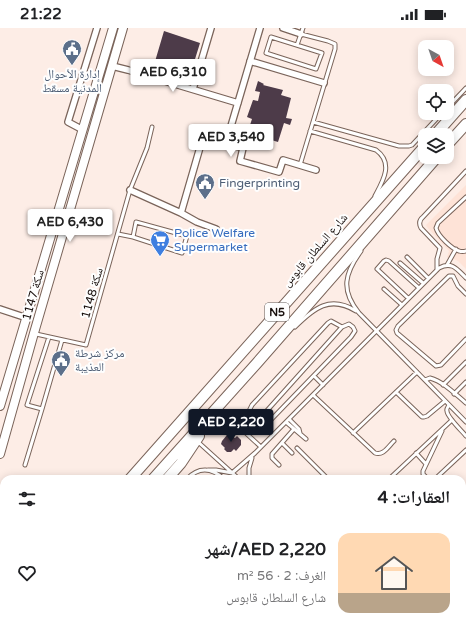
<!DOCTYPE html>
<html lang="ar">
<meta charset="utf-8">
<style>
body{margin:0;font-family:"Varela Round","Noto Naskh Arabic",sans-serif;background:#f6f6f6;color:#202124;direction:rtl;height:100vh;display:flex;flex-direction:column;font-size:15px;white-space:nowrap}
*{box-sizing:border-box;margin:0}
p{font-size:13px;color:#757577}
.icon{flex:none;width:22px;height:22px;fill:none;stroke:currentColor;stroke-width:2;stroke-linecap:round;stroke-linejoin:round}
.map{position:relative;flex:1;overflow:hidden;direction:ltr}
.sheet{position:absolute;left:0px;top:447px;width:466px;height:156px;display:flex;flex-direction:column;background:#fff;border-radius:12px 12px 0 0;box-shadow:0 2px 10px #0003;direction:rtl}
.sheet>*{flex:none}
.needle{width:26px;rotate:140deg}
.buttons{position:absolute;left:418px;top:12px;display:grid;gap:8px}
.buttons a{display:grid;place-items:center;width:36px;height:36px;border-radius:8px;background:#fff;box-shadow:0 2px 10px #0003;font-size:20px}
.price{position:absolute;translate:-50% -34px;padding:0 9px;border-radius:4px;background:#fff;color:#222;font-size:13px;line-height:26px;filter:drop-shadow(0 1px 2px #0008)}
.price::after{content:'';position:absolute;left:50%;top:24px;width:12px;height:9px;margin-left:-6px;background:inherit;clip-path:polygon(0 0,100% 0,50% 100%)}
.price.selected{background:#111827;color:#fff}
ul{padding:0;list-style:none}
li{display:flex;align-items:center;gap:12px;height:100px;padding:0 16px}
li span{display:grid;place-items:center;flex:none;width:112px;height:80px;border-radius:12px;color:#555}
li>.icon{margin-inline-start:auto}
span .icon{width:48px;height:48px;fill:#fffc;stroke-width:1}
li b{font-size:17px}
h2{display:flex;justify-content:space-between;align-items:center;height:48px;padding:0 16px;font-size:17px}
.status{display:flex;justify-content:space-between;align-items:center;height:28px;padding:0 20px;background:#fff;direction:ltr}
.status svg{height:11px;fill:currentColor}
.map>svg:first-child{display:block}
.built{fill:#fee3d7}
.building{fill:#4d3b49}
.lines{fill:none;stroke-linecap:round;stroke-linejoin:round}
.lane-casing{stroke:#7a645a;stroke-width:5}
.street-casing{stroke:#7a645a;stroke-width:8}
.secondary-casing{stroke:#7a645a;stroke-width:10}
.highway-casing{stroke:#7a645a;stroke-width:12}
.lane{stroke:#fff;stroke-width:3}
.street{stroke:#fff;stroke-width:5.5}
.secondary{stroke:#fff;stroke-width:8}
.highway{stroke:#fff;stroke-width:10}
.labels{text-anchor:middle;dominant-baseline:central;stroke-width:4;stroke-linejoin:round;paint-order:stroke}
.shield{fill:#fefefe;stroke:#5c5654;stroke-width:1}
.shield-label{font-size:11px;font-weight:bold;fill:#170e0b}
.service-label{font-size:12px;fill:#4e5e75;stroke:#fefefe;text-anchor:start}
.shop-label{font-size:12px;fill:#366cbe;stroke:#fefefe;text-anchor:start}
.street-label{font-size:12px;fill:#170e0b;stroke:#fefefe}
</style>
<div class="status"><b>21:22</b><svg viewBox="0 0 49 12"><path d="M0 12V9h3v3zM5 12V6h3v6zM10 12V3h3v9zM15 12V0h3v12zM26 1h20v11H26zM47 4h2v5h-2z"/></svg></div>
<div class="map">
<svg width="466" height="603" viewBox="0 0 466 603">
<rect width="100%" height="100%" fill="#fdede6"/>
<path class="built" d="M466 157V241L458 233 454 231 451 233 447 229 449 223 427 199 426 197Z
M462 491 466 495V603H310L315 599H462Z"/>
<path class="building" d="M164 3 200 15 187 57 151 47Z
M258 53 264 56 263 57 283 62 281 67 291 70 286 90 292 91 290 97 284 95 278 114 268 111V115L248 108V110L242 108 245 99 249 100 252 91 247 89 253 72 258 73 260 64 255 63Z
M227 407H231L235 410 237 408 241 412V417L236 423 234 421 231 424H227L224 421 225 420 221 416 222 413Z
M236 599H254L255 600 251 603H231Z
M351 599H393L389 603H364L361 601 359 603H356Z"/>
<g class="lines">
<defs>
<path id="lane" d="M271 9 322 25 316 41 266 25Z
M297 17 303 0
M447 80 466 60
M313 94 399 118H409L412 117 442 85
M310 103 376 122C394 135 383 153 375 168
M300 137 335 21V16L328 13 301 6
M466 169 438 195 436 200C438 208 452 221 459 223 462 224 463 224 466 223
M118 206 133 209 182 225 187 208 136 194 133 209
M361 223C345 245 340 262 359 285L466 394
M407 229 428 250
M400 235 423 255
M447 237 456 221
M437 242V231L440 220 421 200C419 196 419 192 423 189L466 143
M384 261 402 277
M466 266 458 258 453 248H449L398 298 396 302 397 305 436 338 441 337 466 311
M408 270 377 241 384 233 386 232 389 233 419 260
M349 296 353 299 355 303 351 309 264 399H263L259 396 258 393 263 387 342 299Z
M295 299C314 280 330 267 356 283
M36 306 86 317 130 162 147 120 152 99
M49 309 27 377 42 381 62 312
M314 348 323 357
M425 352 430 350C444 354 455 366 466 375
M443 357 466 334
M396 364 422 389H424L427 388 445 373
M454 366 466 354
M313 367 375 425C383 428 388 419 394 413
M449 377C448 379 446 381 447 383 447 389 462 403 466 408
M289 391 299 401 300 405
M258 393 250 388 249 383 252 377 328 295 331 293 342 299
M286 394 306 411
M236 396 261 419
M353 405 417 344
M197 413 239 451
M282 415 292 425
M297 420 328 451
M416 425 426 436
M25 437 42 381
M279 437 272 430V426L294 401
M208 442H216L232 445 255 425 439 240C452 233 457 241 466 250
M187 451C199 438 212 440 224 451
M249 451V440L252 430
M389 451 452 392
M428 451 423 446V443L442 403
M435 451 466 422
M462 505 466 508
M0 525 4 523
M462 540 466 536
M462 582 466 586
M295 599 301 600 306 599
M146 603 151 599
M265 603 269 599
M277 603 281 599
M398 603 402 599"/>
<path id="street" d="M283 0 301 6
M250 33 324 55
M112 38 128 42 238 75
M193 61 211 0
M83 102 68 94 97 0
M226 115 260 0
M130 162 181 185 197 194 216 201
M181 185 203 109 243 120 240 133 279 144 283 132 316 142
M0 281 27 290
M0 475 4 480"/>
<path id="secondary" d="M0 378 113 0
M0 426 34 305 123 0
M115 599 119 603
M51 603 54 599
M62 603 66 599"/>
<path id="highway" d="M435 107 466 72
M447 117 466 96
M130 451 425 118
M153 451 257 335 437 129
M167 451 181 435 199 408
M0 581 4 577
M0 597 4 593
M16 603 20 599"/>
</defs>
<use href="#lane" class="lane-casing"/>
<use href="#street" class="street-casing"/>
<use href="#secondary" class="secondary-casing"/>
<use href="#highway" class="highway-casing"/>
<use href="#lane" class="lane"/>
<use href="#street" class="street"/>
<use href="#secondary" class="secondary"/>
<use href="#highway" class="highway"/>
</g>
<defs>
<symbol id="civic-pin" viewBox="-11 -11 22 30"><path d="M0 17L-7.5 6A9.5 9.5 0 1 1 7.5 6Z" fill="#5c6f8a" stroke="#fefefe"/><path d="M-.6-6.5H3V-4.5H.6V-3L4-1V1h2V6H-6V1h2V-1L-.6-3ZM-1.2 2.5V6h2.4V2.5Z" fill="#fff"/></symbol>
<symbol id="supermarket-pin" viewBox="-11 -11 22 30"><path d="M0 17L-7.5 6A9.5 9.5 0 1 1 7.5 6Z" fill="#3f7fe0" stroke="#fefefe"/><path d="M-6-5.5h2.5l.6 2H6L4.5 2H-2.5L-4.4-4H-6ZM-1.5 3.2a1.3 1.3 0 1 0 .1 0ZM3 3.2a1.3 1.3 0 1 0 .1 0Z" fill="#fff"/></symbol>
</defs>
<g fill-rule="evenodd">
<use href="#civic-pin" x="61" y="10" width="22" height="30"/>
<use href="#civic-pin" x="194" y="144" width="22" height="30"/>
<use href="#supermarket-pin" x="149" y="201" width="22" height="30"/>
<use href="#civic-pin" x="50" y="321" width="22" height="30"/>
</g>
<g class="labels">
<rect class="shield" x="265" y="275" width="24" height="18" rx="3"/>
<g class="shield-label">
<text x="277" y="284">N5</text>
</g>
<g class="service-label">
<text x="72" y="46" text-anchor="middle">إدارة الأحوال<tspan x="72" dy="14">المدنية مسقط</tspan></text>
<text x="219" y="155">Fingerprinting</text>
<text x="75" y="325">مركز شرطة<tspan x="75" dy="14">العذيبة</tspan></text>
</g>
<g class="shop-label">
<text x="174" y="205">Police Welfare<tspan x="174" dy="14">Supermarket</tspan></text>
</g>
<g class="street-label">
<text transform="translate(315 222) rotate(-49)">شارع السلطان قابوس</text>
<text transform="translate(92 265) rotate(-74)">سكة 1148</text>
<text transform="translate(33 267) rotate(-74)">سكة 1147</text>
</g>
</g>
</svg>
<div class="buttons">
<a><svg class="needle" viewBox="-14 -14 28 28"><path d="M0-13l5 13h-10z" fill="#e53935"/><path d="M0 13l5-13h-10z" fill="#757577"/></svg></a>
<a><svg class="icon" aria-label="locate" viewBox="0 0 24 24"><circle cx="12" cy="12" r="6"/><path d="M12 2v4M12 18v4M2 12h4M18 12h4"/></svg></a>
<a><svg class="icon" aria-label="layers" viewBox="0 0 24 24"><path d="M12 4l9 5-9 5-9-5zM3 14l9 5 9-5"/></svg></a>
</div>
<b class="price" style="left:173px;top:65px">AED 6,310</b>
<b class="price" style="left:231px;top:130px">AED 3,540</b>
<b class="price" style="left:70px;top:215px">AED 6,430</b>
<b class="price selected" style="left:231px;top:415px">AED 2,220</b>
<section class="sheet">
<h2>العقارات: 4<svg class="icon" aria-label="filters" viewBox="0 0 24 24"><path d="M4 7h16M4 17h16"/><circle cx="9" cy="7" r="2"/><circle cx="15" cy="17" r="2"/></svg></h2>
<ul>
<li><span style="background:linear-gradient(#ffd9b3 75%,#b9a48a 0)"><svg class="icon" aria-label="home" viewBox="0 0 24 24"><path d="M3 11l9-7 9 7M6 9v11h12V9"/></svg></span><div><b>AED 2,220/شهر</b><p>الغرف: 2 · 56 m²</p><p>شارع السلطان قابوس</p></div><svg class="icon" aria-label="heart" viewBox="0 0 24 24"><path d="M12 20l-8-8c-3-5 5-10 8-4 3-6 11-1 8 4z"/></svg></li>
</ul>
</section>
</div>
